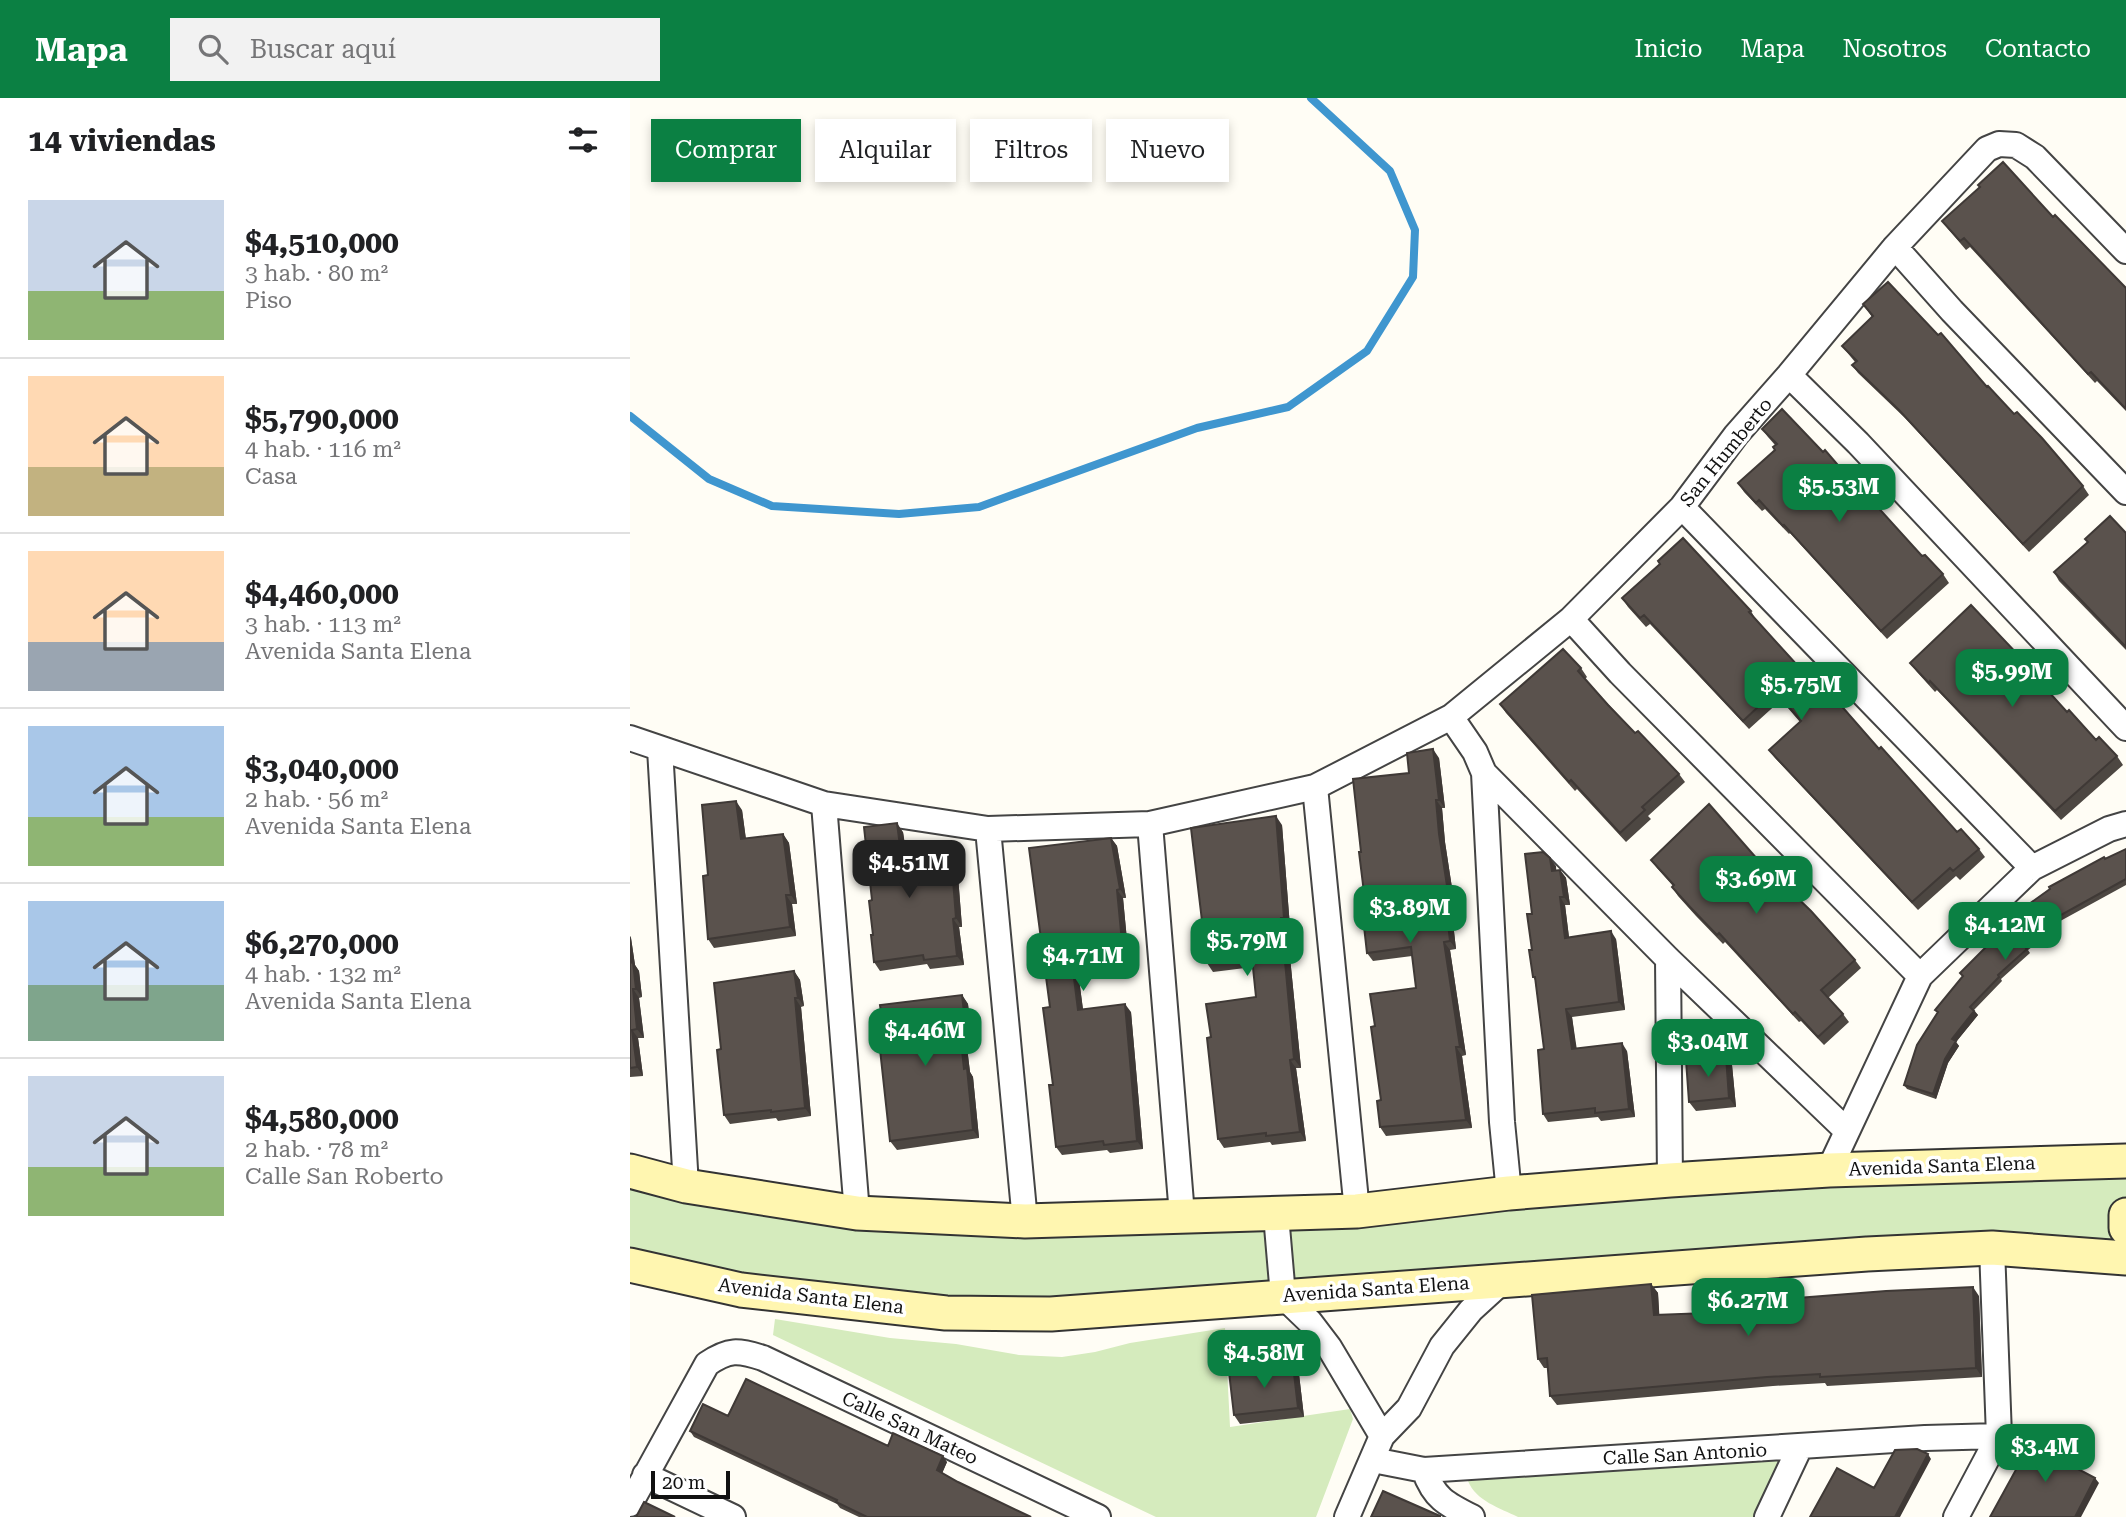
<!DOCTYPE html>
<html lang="es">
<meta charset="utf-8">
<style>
body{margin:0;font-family:"Roboto Serif",serif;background:#f2f2f2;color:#202124;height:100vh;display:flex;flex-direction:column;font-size:26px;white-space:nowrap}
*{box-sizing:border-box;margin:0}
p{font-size:23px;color:#757577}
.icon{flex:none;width:38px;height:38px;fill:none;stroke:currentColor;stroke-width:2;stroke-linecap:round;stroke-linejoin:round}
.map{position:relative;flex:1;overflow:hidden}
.details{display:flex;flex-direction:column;background:#fff;width:630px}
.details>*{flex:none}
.hud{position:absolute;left:21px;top:21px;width:665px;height:63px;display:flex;gap:14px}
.scale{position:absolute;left:21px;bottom:18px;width:79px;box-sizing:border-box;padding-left:7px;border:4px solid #111;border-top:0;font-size:19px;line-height:24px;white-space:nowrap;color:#111;-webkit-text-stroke:5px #fff;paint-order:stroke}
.price{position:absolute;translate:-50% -60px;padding:0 16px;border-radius:14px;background:#0b8043;color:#fff;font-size:23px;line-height:46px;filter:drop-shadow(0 2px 4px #0008)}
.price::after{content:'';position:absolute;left:50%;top:42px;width:21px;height:16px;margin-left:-10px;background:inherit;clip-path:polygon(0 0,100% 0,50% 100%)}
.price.active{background:#222;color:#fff}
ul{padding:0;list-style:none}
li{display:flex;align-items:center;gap:21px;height:175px;padding:0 28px}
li+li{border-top:2px solid #e0e0e0}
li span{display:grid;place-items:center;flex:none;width:196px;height:140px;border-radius:0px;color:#555}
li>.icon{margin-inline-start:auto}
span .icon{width:84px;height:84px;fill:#fffc;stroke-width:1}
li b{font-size:30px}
h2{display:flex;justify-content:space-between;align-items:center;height:84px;padding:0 28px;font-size:30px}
.chip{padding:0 24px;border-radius:0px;background:#fff;box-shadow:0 4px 10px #0003;font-size:24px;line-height:63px}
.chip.active{background:#0b8043;color:#fff}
header{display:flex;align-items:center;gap:42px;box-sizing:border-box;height:98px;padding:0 35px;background:#0b8043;color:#fff}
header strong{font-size:33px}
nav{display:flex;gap:38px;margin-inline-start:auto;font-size:24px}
.search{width:490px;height:63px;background:#f2f2f2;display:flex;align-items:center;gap:18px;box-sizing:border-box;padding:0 24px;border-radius:0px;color:#757577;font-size:26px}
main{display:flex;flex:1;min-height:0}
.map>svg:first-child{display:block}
.green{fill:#d5ebbd}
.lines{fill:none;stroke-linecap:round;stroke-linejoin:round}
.stream{stroke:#3f96cf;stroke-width:8}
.street-casing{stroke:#444;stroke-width:28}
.secondary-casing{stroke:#333;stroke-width:37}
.street{stroke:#fff;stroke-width:24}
.secondary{stroke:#fff6b0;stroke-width:33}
.wall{fill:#4d4742}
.shaded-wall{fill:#3f3936}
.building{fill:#5a524d;stroke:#3f3936;stroke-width:2}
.labels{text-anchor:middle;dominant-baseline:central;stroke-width:7;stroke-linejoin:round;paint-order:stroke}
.street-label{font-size:19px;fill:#111;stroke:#fff}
</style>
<header>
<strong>Mapa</strong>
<div class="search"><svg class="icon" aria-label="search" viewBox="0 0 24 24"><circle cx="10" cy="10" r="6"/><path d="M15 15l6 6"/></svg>Buscar aquí</div>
<nav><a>Inicio</a><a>Mapa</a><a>Nosotros</a><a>Contacto</a></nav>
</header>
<main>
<section class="details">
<h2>14 viviendas<svg class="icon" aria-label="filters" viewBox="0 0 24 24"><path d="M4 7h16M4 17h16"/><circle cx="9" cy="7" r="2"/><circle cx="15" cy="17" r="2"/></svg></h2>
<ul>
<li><span style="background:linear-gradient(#c9d6e8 65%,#8fb573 0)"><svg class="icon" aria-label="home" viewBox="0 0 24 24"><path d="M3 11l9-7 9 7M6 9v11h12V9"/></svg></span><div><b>$4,510,000</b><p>3 hab. · 80 m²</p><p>Piso</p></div></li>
<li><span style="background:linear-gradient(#ffd9b3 65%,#c2b280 0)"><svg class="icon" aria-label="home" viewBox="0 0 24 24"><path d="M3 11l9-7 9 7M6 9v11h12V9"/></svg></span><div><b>$5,790,000</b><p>4 hab. · 116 m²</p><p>Casa</p></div></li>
<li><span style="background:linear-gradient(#ffd9b3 65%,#9aa5b1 0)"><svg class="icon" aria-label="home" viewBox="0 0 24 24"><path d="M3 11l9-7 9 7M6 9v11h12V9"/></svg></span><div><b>$4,460,000</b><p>3 hab. · 113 m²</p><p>Avenida Santa Elena</p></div></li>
<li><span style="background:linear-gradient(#a9c7e8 65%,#8fb573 0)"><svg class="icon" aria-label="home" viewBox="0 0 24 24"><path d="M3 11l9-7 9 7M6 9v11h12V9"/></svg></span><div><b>$3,040,000</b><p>2 hab. · 56 m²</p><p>Avenida Santa Elena</p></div></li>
<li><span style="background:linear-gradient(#a9c7e8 60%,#7fa58c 0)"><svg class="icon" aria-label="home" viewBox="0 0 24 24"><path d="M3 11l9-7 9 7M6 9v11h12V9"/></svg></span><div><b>$6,270,000</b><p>4 hab. · 132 m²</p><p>Avenida Santa Elena</p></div></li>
<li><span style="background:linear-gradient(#c9d6e8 65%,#8fb573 0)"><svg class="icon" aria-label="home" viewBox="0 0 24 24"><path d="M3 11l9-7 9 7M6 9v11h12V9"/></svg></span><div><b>$4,580,000</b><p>2 hab. · 78 m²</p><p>Calle San Roberto</p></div></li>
</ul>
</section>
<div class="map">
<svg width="1496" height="1419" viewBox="0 0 1496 1419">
<rect width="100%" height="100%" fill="#fffdf5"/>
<path class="green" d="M1496 1063V1160L1362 1150 421 1216 0 1167V1073L395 1123Z
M145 1221 260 1240 326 1246 389 1257 432 1259 465 1254 500 1245 595 1230 600 1329 720 1311 723 1321 686 1419H526L143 1237Z
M1139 1355 1149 1363V1372L1124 1419H888C870 1410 846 1403 838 1383L841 1377Z"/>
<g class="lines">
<path class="stream" d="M0 318 79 381 142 408 269 416 349 409 567 330 658 309 737 253 783 179 785 132 760 73 681 0"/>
<defs>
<path id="street" d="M1265 149 1322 213 1496 394
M1159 277 1228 345 1496 630
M1052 409 1402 770
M941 521 990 575 1290 878
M821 619 845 654 854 675 872 1024 879 1095
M0 640 194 706 358 731 520 726 685 689 821 619 941 521 1052 409 1106 337 1159 277 1265 149 1357 51 1369 46 1386 47 1405 59 1496 153
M30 651 56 1088
M854 675 1038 861 1216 1032
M685 689 727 1113
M194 706 227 1115
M520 726 552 1117
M358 731 395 1123
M1038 861 1040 1082
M1199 1072 1290 878 1402 770 1479 731 1496 726
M646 1117 653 1198 680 1224 699 1249 752 1338
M743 1362 794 1372 1295 1340 1369 1338
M794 1372C804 1400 816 1406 842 1419
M15 1377 103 1419
M0 1406 77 1266C99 1251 108 1252 133 1260L468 1419
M717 1419 752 1338 779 1310 812 1248 841 1212 875 1181
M1137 1419 1170 1349
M1326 1419 1369 1338 1362 1150"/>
<path id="secondary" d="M0 1073 56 1088 227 1115 395 1123 727 1113 879 1095 1040 1082 1199 1072 1496 1063
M1496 1117V1130
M0 1167 111 1192 316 1215 421 1216 1237 1156 1362 1150 1496 1160"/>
</defs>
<use href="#street" class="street-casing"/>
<use href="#secondary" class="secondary-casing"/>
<use href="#street" class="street"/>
<use href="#secondary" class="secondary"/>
</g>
<path class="wall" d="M1423 119 1496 190V313L1467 283 1465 285 1340 149 1336 152 1319 132 1312 123Z
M1233 206 1357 289 1453 388 1459 397 1399 454 1275 320 1228 275 1222 267 1225 264 1212 248 1242 219Z
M1132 331 1242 407 1292 458 1313 476 1319 485 1257 541 1160 435 1159 436 1135 411 1132 413 1114 394 1108 385 1145 352V347L1138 339Z
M1496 435V552L1429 483 1424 474Z
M992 500 1121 513 1126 522 1197 600 1249 651 1327 734 1349 751 1355 759 1330 782 1326 778 1288 812 1145 660 1139 652 1170 624 1151 602 1119 631 1020 526 1016 529 998 509Z
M1280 565 1410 580 1416 589 1415 590 1437 614 1466 642 1487 658 1493 667 1431 722 1307 592 1305 594 1287 574Z
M951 570 957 579 955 581 1005 635 1049 676 1055 684 1018 718 1021 721 996 744 947 691 945 693 876 615 870 606Z
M809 660 815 710H812L815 744 826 816H822L826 851 820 852 836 957 832 958 842 1030 756 1038 750 1029 751 1002 745 928 786 890 782 858 743 863 737 855 738 827 731 754 779 675Z
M112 712 116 741 153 736 159 745 167 806H162L166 838 84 850 78 841V777Z
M652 727 660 829H657L671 970H666L676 1043 642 1047 640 1044 594 1050 588 1041 581 939 626 899 623 869 583 874 577 865Z
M273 734 277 762 321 756 327 765 332 829H329L334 867 300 871 297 866 250 873 244 864 242 802Z
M481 740 487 748 496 800H493L500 874 449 881 453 911 501 914 513 1051 480 1055 477 1052 432 1057 426 1049 420 909Z
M1496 751V787L1423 827 1426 831 1398 852 1400 855 1371 881 1372 883 1344 912 1348 917 1326 944 1329 948 1318 965 1306 1001 1277 991 1274 987 1307 915 1305 912 1333 879 1330 875 1475 761Z
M1021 762H1128L1225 862 1231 870 1198 900 1213 916 1219 924 1194 947 1171 923 1169 924 1095 844 1093 846 1066 818 1048 798 1042 789 1043 788 1027 770Z
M926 768V773L930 772 936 780 940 807H935L939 839 986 841 995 912 942 919 946 951 997 953 1005 1019 971 1023 968 1019 918 1024 913 1016 914 951 905 882 903 879 902 816Z
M0 838 1 840 5 867 9 873 12 899 9 900 14 940H8L13 978 0 979Z
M164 873 170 882 174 908 171 909 181 1018 148 1023 146 1020 100 1026 94 1017 91 951Z
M332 897 338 906 341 932 335 933 340 974 343 979 349 1040 267 1052 260 1043 255 941Z
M1096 958 1102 967 1106 1009 1066 1013 1059 1004Z
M1021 1186 1028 1195 1029 1217 1349 1198 1352 1279 1197 1288 1195 1285 1143 1288 927 1307 920 1298 918 1270H914L908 1261Z
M669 1276 674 1319 610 1326 604 1317Z
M98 1318 258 1348 317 1364 312 1375 328 1384 401 1419H229L210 1410 207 1406 64 1339 60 1333Z"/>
<path class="shaded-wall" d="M803 651 809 660 815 710 809 702Z
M806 702 812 710 815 744 826 816 820 807 809 736Z
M106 703 112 712 117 750 111 741Z
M646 718 652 727 660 829 654 820Z
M267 725 273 734 279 772 272 763Z
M153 736 159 745 167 806 161 797Z
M481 740 487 748 496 800 490 791Z
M321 756 327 765 332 829 326 820Z
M920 760 926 768 927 781 922 773Z
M930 772 936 780 940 807 934 799Z
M487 792 493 800 500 874 494 865Z
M156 797 162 806 166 838 160 829Z
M930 799 935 807 940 848 935 840Z
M816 808 822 816 826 851 820 843Z
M651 820 657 829 671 970 664 961Z
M323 821 329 829 334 867 327 858Z
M981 833 986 841 995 912 989 904Z
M0 838 1 840 5 867 9 873 12 899 6 891 0 866Z
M814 844 820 852 836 957 830 949Z
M443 872 449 881 454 920 448 912Z
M164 873 170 882 174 908 168 900Z
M3 891 9 900 14 940 7 931Z
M332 897 338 906 341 932 335 923Z
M165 900 171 909 181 1018 175 1010Z
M495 906 501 914 513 1051 507 1043Z
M936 911 942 919 948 959 942 951Z
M1344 913 1348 917 1326 944 1329 948 1318 965 1306 1001 1303 996 1322 941Z
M329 924 335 933 340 974 343 979 349 1040 343 1032Z
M2 932 8 940 13 978 7 969Z
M992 945 997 953 1005 1019 999 1011Z
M826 949 832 958 842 1030 836 1022Z
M1096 958 1102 967 1106 1009 1099 1000Z
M660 962 666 970 676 1043 670 1034Z
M1021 1186 1028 1195 1030 1227 1024 1217Z
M1343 1189 1349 1198 1352 1279 1346 1270Z
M663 1267 669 1276 674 1319 668 1310Z
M1438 1345 1442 1350 1432 1366 1429 1361Z
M1298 1356 1301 1361 1270 1419H1265Z
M313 1358 317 1364 311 1378 307 1372Z
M1465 1380 1469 1385 1451 1419H1445Z"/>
<path class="building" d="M1373 64 1423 119 1425 117 1496 190V311L1461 274 1458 276 1334 140 1330 143 1312 123 1350 89 1348 87Z
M1258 184 1308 237 1311 235 1357 289 1358 288 1384 316 1387 314 1412 340 1453 388 1393 446 1269 312 1222 267 1227 263 1212 248 1243 218 1233 206Z
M1152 311 1193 354 1195 352 1242 407 1244 405 1292 458 1295 457 1313 476 1251 533 1154 427 1153 428 1129 402 1126 405 1108 385 1145 352 1143 349 1147 346 1132 331Z
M1480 418 1496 435V549L1424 474 1458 444 1455 441Z
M1053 440 1121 513 1119 514 1197 600 1201 596 1249 651 1251 649 1327 734 1331 731 1349 751 1323 773 1320 770 1282 804 1139 652 1171 623 1145 593 1113 623 1014 517 1010 520 992 500 1030 466 1028 463Z
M1341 507 1410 580 1408 582 1437 614 1439 612 1466 642 1469 639 1487 658 1425 713 1300 583 1299 585 1280 565Z
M933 551 951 570 948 573 978 607 1005 635 1008 633 1049 676 1012 709 1015 712 990 735 941 682 939 684 870 606Z
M803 651 809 702H806L809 736 820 807 816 808 820 843 814 844 830 949H826L836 1022 750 1029 747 1003 751 1002 741 929 745 928 740 896 786 890 781 849 737 855 734 828 738 827 729 754H731L723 681 779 675 777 655Z
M106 703 111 741 153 736 161 797H156L160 829 78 841 73 778 78 777 72 707Z
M1079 706 1128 762 1181 813 1225 862 1191 892 1213 916 1188 939 1165 914 1163 916 1089 835 1087 837 1060 809 1042 789 1044 787 1021 762Z
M646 718 654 820H651L664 961 660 962 670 1034 636 1038V1035L588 1041 577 940 581 939 576 906 626 899 622 860 577 865 561 730Z
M267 725 272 763 321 756 326 820 323 821 327 858 294 862 293 857 244 864 241 837H243L239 803 242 802 234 729Z
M481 740 490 791 487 792 494 865 443 872 448 912 495 906 507 1043 474 1047 473 1043 426 1049 419 987H423L413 910 420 909 399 750Z
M1496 751V781L1420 823 1423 827 1394 848 1397 851 1368 877 1369 879 1340 909 1344 913 1322 941 1326 943 1315 961 1303 996 1274 987 1287 947 1308 914 1305 912 1333 878 1330 875 1387 818 1385 816 1420 791 1419 789 1474 759 1475 761Z
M913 754 920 760 922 773 930 772 934 799H930L935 840 981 833 989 904 936 911 942 951 992 945 999 1011 965 1015V1010L913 1016 908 952 914 951 905 879H903L899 852H902L897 816H902L895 756Z
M3 864 6 891H3L7 931 2 932 7 969 0 970V865Z
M164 873 168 900H165L175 1010 141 1014V1012L94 1017 87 952 91 951 84 885Z
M332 897 335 923 329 924 334 971 337 970 343 1032 260 1043 249 942 255 941 250 907Z
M1096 958 1099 1000 1059 1004 1056 962Z
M1021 1186 1024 1217 1078 1215 1140 1208 1168 1204V1200L1256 1193 1343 1189 1346 1270 1190 1279V1276L1137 1279 920 1298 917 1260 908 1261 902 1197Z
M663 1267 668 1310 604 1317 599 1274Z
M116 1281 258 1348 263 1335 313 1358 307 1372 328 1384 401 1419H237L206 1404 207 1402 60 1333 73 1306 98 1318Z
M1414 1330 1438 1345 1429 1361 1465 1380 1445 1419H1360L1388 1368 1390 1369Z
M1287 1351 1298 1356 1265 1419H1180L1207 1370 1244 1390 1265 1352Z
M753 1393 810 1418V1419H741Z
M14 1404 45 1419H6Z"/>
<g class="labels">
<g class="street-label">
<text transform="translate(1096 354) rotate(-51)">San Humberto</text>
<text transform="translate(1312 1068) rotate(-2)">Avenida Santa Elena</text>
<text transform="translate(746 1191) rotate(-4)">Avenida Santa Elena</text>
<text transform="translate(181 1198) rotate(7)">Avenida Santa Elena</text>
<text transform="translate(280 1330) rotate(25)">Calle San Mateo</text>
<text transform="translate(1055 1356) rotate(-3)">Calle San Antonio</text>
</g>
</g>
</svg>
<div class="scale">20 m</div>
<b class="price" style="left:1209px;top:426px">$5.53M</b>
<b class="price" style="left:1382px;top:611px">$5.99M</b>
<b class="price" style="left:1171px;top:624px">$5.75M</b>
<b class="price active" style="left:279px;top:802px">$4.51M</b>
<b class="price" style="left:1126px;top:818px">$3.69M</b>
<b class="price" style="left:780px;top:847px">$3.89M</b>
<b class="price" style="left:1375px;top:864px">$4.12M</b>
<b class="price" style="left:617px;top:880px">$5.79M</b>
<b class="price" style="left:453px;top:895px">$4.71M</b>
<b class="price" style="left:295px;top:970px">$4.46M</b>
<b class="price" style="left:1078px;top:981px">$3.04M</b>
<b class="price" style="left:1118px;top:1240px">$6.27M</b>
<b class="price" style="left:634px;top:1292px">$4.58M</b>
<b class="price" style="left:1415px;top:1386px">$3.4M</b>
<div class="hud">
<a class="chip active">Comprar</a>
<a class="chip">Alquilar</a>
<a class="chip">Filtros</a>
<a class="chip">Nuevo</a>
</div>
</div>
</main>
